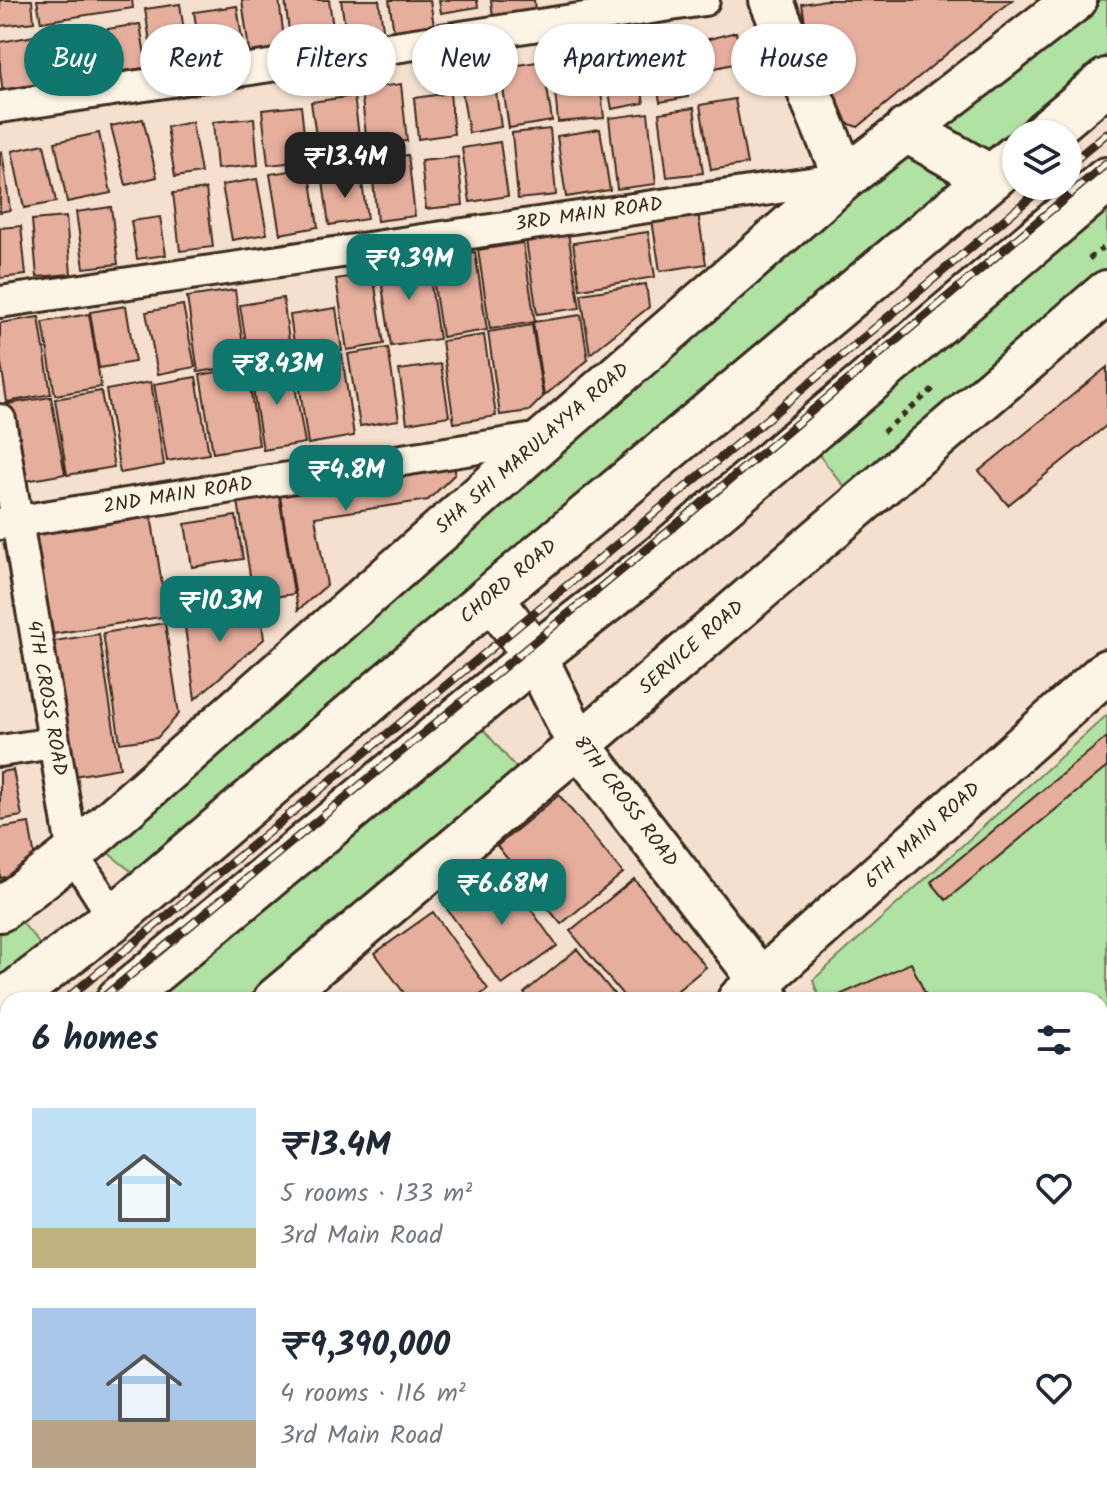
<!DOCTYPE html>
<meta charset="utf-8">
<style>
body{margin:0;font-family:Kalam,sans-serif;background:#f6f6f7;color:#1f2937;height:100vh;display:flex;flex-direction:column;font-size:30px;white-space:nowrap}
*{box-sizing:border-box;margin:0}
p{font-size:26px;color:#747a83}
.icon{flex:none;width:44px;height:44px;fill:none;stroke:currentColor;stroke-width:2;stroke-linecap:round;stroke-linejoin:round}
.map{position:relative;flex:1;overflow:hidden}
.drawer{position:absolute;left:0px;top:992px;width:1108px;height:514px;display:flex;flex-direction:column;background:#fff;border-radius:24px 24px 0 0;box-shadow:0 2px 6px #0004}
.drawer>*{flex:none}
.top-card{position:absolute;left:24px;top:24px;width:1060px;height:72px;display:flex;gap:16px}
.buttons{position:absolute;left:1002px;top:120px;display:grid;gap:16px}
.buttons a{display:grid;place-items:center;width:80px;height:80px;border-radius:50%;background:#fff;box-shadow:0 2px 6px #0004;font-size:40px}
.price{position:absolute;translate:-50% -68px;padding:0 18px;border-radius:16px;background:#0f766e;color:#fff;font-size:26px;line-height:52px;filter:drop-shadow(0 2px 4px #0008)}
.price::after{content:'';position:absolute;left:50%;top:48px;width:24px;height:18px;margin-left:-12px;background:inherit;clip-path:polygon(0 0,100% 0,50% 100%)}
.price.current{background:#222;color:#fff}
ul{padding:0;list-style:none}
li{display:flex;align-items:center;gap:24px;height:200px;padding:0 32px}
li span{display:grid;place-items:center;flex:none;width:224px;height:160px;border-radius:0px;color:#555}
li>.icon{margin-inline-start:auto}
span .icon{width:96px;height:96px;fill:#fffc;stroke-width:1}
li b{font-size:34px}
h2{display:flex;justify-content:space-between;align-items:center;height:96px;padding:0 32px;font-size:34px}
.tag{padding:0 28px;border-radius:36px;background:#fff;box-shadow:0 2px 6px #0004;font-size:28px;line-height:72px}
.tag.current{background:#0f766e;color:#fff}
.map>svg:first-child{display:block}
.green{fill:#b0e2a3;stroke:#768660;stroke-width:2}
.building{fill:#e6ae9d;stroke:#3b2a1e;stroke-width:2}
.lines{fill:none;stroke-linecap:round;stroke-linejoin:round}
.street-casing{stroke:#3b2a1e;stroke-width:36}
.secondary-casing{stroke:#3b2a1e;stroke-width:48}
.primary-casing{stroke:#3b2a1e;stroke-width:50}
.path{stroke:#3b2a1e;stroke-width:5;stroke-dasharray:6 6;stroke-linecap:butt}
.street{stroke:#fcf5e5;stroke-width:30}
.secondary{stroke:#fcf5e5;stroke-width:42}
.primary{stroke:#fcf5e5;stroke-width:44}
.rail-casing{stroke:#3b2a1e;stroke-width:9}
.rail{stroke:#fcf5e5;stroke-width:6;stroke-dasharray:18;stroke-linecap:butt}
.labels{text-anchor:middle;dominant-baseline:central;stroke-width:7;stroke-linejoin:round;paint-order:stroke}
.street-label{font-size:20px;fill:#3b2a1e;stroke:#fcf5e5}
</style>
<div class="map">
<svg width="1107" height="1505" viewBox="0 0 1107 1505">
<rect width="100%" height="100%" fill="#f5e0cf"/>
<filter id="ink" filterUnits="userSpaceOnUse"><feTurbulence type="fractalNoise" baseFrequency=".0125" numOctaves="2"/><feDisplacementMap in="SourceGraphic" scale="16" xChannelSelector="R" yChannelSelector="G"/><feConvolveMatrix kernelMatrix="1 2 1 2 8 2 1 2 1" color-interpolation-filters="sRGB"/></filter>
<g filter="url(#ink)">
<path class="green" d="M1070 0H1107V54L982 154 141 879 103 849Z
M1107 202V279L852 496 814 449Z
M1107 715V1186L1100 1189V1000H820L813 980Z
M477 722 524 777 260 1000H143Z
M14 912 49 956 0 992V921Z
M188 1498H327L310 1505H180Z"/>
<path class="building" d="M0 0H32L34 22 0 26Z
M37 0H132L133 8 41 22Z
M242 0H279L286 53 250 58Z
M285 0H329L336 48 292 54Z
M341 0H379L384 36 347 42Z
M389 0H430L434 26 394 32Z
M439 0H477L478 7 441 13Z
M491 0H534L535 11 493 17Z
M826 0H1012L858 127 820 114 802 4Z
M180 4 189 64 154 69 145 9Z
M237 6 245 58 202 64 194 12Z
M140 24 147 68 108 73 101 30Z
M82 27 90 79 53 85 45 33Z
M736 32 742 62 711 69 705 40Z
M35 36 42 88 3 93 0 70V42Z
M678 45 688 97 660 102 651 50Z
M635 49 644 103 612 109 602 54Z
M597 55 604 118 558 122 552 60Z
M543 61 552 121 509 128 500 68Z
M401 84 407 141 367 145 361 89Z
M495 85 501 127 469 133 462 91Z
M450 93 454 134 418 139 414 98Z
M354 96 361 152 319 157 311 102Z
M735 99 747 164 711 170 700 105Z
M301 106 307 161 268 165 262 110Z
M694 108 703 173 667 177 659 113Z
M648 113 656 184 617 189 609 118Z
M254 118 258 165 217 169 213 122Z
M143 119 157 177 126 185 111 126Z
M192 122 201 173 175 177 167 127Z
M550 129 556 195 518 199 512 133Z
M600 129 610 190 566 197 557 136Z
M99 133 111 193 67 202 55 142Z
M500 142 508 196 470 202 462 148Z
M44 144 56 202 24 208 12 151Z
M2 151 10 210 0 212V152Z
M408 155 415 216 377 221 371 160Z
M458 157 463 205 426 209 421 161Z
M309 168 318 227 280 234 270 174Z
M361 175 367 219 329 225 323 181Z
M257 179 267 234 232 240 222 185Z
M206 189 213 247 180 251 173 193Z
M111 207 118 264 84 268 76 212Z
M698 213 706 264 660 271 652 220Z
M66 217 71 274 37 277 32 220Z
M160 217 166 255 137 259 131 221Z
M21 226 26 275 0 278V228Z
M648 232 655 277 580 289 573 243Z
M568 233 580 308 537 314 526 240Z
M523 243 535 322 490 329 478 250Z
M475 252 487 330 442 337 430 259Z
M427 258 439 339 391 346 379 265Z
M373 273 384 344 347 350 336 279Z
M646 284 649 307 590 354 581 294Z
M235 290 246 365 198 372 187 297Z
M283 298 292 361 250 368 240 305Z
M183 305 195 367 158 374 146 312Z
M126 306 135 362 99 368 90 312Z
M336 308 342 351 296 358 290 315Z
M89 314 101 387 55 395 43 322Z
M581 315 588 360 544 396 533 322Z
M39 317 51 394 7 402 0 357V323Z
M532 325 543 397 529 411 500 415 488 332Z
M484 335 496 416 454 423 442 341Z
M388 348 399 420 360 426 348 354Z
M342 355 354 436 308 444 296 362Z
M291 364 305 443 263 450 250 371Z
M441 364 449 416 407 423 399 370Z
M247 367 259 445 213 453 200 375Z
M1107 367V425L1008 505 979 471Z
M196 377 209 454 167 461 154 384Z
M151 382 164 465 120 473 106 390Z
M101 391 114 467 67 475 55 399Z
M51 397 65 474 20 482 7 404Z
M452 462 455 467V474L428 500 315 517 327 585 298 610 279 489Z
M278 489 294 594 254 600 237 495Z
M150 509 167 616 46 635 29 529Z
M236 516 243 559 192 567 185 524Z
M260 609 264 639 195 699 184 620Z
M165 623 179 714 157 738 120 743 103 633Z
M99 634 120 768 68 777 48 642Z
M1107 737V767L946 900 931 882Z
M13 770 22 816 0 820V772Z
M559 795 623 873 561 924 497 846Z
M29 823 37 871 0 878V828Z
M502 869 557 946 502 985 447 909Z
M634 879 706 967 666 1000H627L570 931Z
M433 912 488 989 474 1000H409L375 953Z
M577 949 619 1000H530L524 993Z
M911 963 928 1000H834L833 998Z
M1107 1156V1187L1100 1190V1159Z
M8 1247V1303L0 1291V1252Z
M1100 1293 1107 1310V1346L1100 1349Z
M3 1325 8 1334V1385L0 1390V1327Z
M1107 1368V1406L1100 1409V1371Z
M1107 1414V1459L1100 1462V1417Z
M0 1456 8 1469V1498H16L5 1505H0Z
M1107 1473V1505H1088L1085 1498H1100V1476Z
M536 1498H595L598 1505H519Z
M604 1498H684L685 1500 673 1505H607Z
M736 1498H817L819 1503 813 1505H738Z
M1050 1498H1075L1078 1505H1035Z"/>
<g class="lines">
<defs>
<path id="street" d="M0 107 704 0
M0 302 845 178
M0 420 73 854 114 918
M0 524 547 437
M0 751 54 743
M1100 1234 1107 1252
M487 1498 489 1505
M721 1498 724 1505"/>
<path id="secondary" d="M771 0 845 178
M491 597 535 656 579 745 761 981 768 1000
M0 910 73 854 547 437 845 178 1075 0
M275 1000 579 745 1107 292
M739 1000 1107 671
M0 1220 8 1215
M1100 1224 1107 1221
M956 1498 959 1505
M149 1505 158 1498
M393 1505 410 1498"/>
<path id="primary" d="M907 130 991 178
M1044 134 1107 81
M119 1000 535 656 660 558 1107 180
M0 1005 114 918 491 597 1016 157
M0 1096 8 1090"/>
</defs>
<use href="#street" class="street-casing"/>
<use href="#secondary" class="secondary-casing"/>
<use href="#primary" class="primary-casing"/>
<path class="path" d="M1089 259 1107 245
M883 432 937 386"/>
<use href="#street" class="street"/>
<use href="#secondary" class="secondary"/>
<use href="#primary" class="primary"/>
<defs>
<path id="rail" d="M1068 166 1107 133
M65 1000 655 513 1044 186
M100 1000 670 530 1107 163
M0 1047 8 1042
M0 1075 8 1069"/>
</defs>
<use href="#rail" class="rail-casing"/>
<use href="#rail" class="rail"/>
</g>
</g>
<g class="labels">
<g class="street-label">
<text transform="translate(589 215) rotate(-8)">3RD MAIN ROAD</text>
<text transform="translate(533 449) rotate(-41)">SHA SHI MARULAYYA ROAD</text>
<text transform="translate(178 496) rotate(-9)">2ND MAIN ROAD</text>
<text transform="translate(509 582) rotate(-40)">CHORD ROAD</text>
<text transform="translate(692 648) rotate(-41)">SERVICE ROAD</text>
<text transform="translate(46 698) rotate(80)">4TH CROSS ROAD</text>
<text transform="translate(625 802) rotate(53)">8TH CROSS ROAD</text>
<text transform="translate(923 836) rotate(-42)">6TH MAIN ROAD</text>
</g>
</g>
</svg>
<div class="buttons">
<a><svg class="icon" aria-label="layers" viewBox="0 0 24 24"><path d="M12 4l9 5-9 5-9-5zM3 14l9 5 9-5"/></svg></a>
</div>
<b class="price current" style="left:345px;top:200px">₹13.4M</b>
<b class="price" style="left:409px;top:302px">₹9.39M</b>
<b class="price" style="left:277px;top:407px">₹8.43M</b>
<b class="price" style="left:346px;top:513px">₹4.8M</b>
<b class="price" style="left:220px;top:644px">₹10.3M</b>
<b class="price" style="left:502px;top:927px">₹6.68M</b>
<div class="top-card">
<a class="tag current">Buy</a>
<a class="tag">Rent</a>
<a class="tag">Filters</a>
<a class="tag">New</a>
<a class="tag">Apartment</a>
<a class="tag">House</a>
</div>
<section class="drawer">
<h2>6 homes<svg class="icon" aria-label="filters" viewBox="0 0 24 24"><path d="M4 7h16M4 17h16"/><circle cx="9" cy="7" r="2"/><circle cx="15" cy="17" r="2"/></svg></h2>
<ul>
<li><span style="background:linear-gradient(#bfe0f5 75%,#c2b280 0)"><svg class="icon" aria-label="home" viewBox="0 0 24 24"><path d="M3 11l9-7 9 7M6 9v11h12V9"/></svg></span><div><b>₹13.4M</b><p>5 rooms · 133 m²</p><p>3rd Main Road</p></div><svg class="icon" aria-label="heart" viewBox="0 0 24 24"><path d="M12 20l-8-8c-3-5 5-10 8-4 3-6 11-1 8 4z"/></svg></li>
<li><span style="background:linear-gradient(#a9c7e8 70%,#b9a48a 0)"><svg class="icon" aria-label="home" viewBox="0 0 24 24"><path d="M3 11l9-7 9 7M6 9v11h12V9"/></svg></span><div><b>₹9,390,000</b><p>4 rooms · 116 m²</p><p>3rd Main Road</p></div><svg class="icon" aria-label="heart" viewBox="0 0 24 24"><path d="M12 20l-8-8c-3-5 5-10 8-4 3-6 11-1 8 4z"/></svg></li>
</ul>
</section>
</div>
